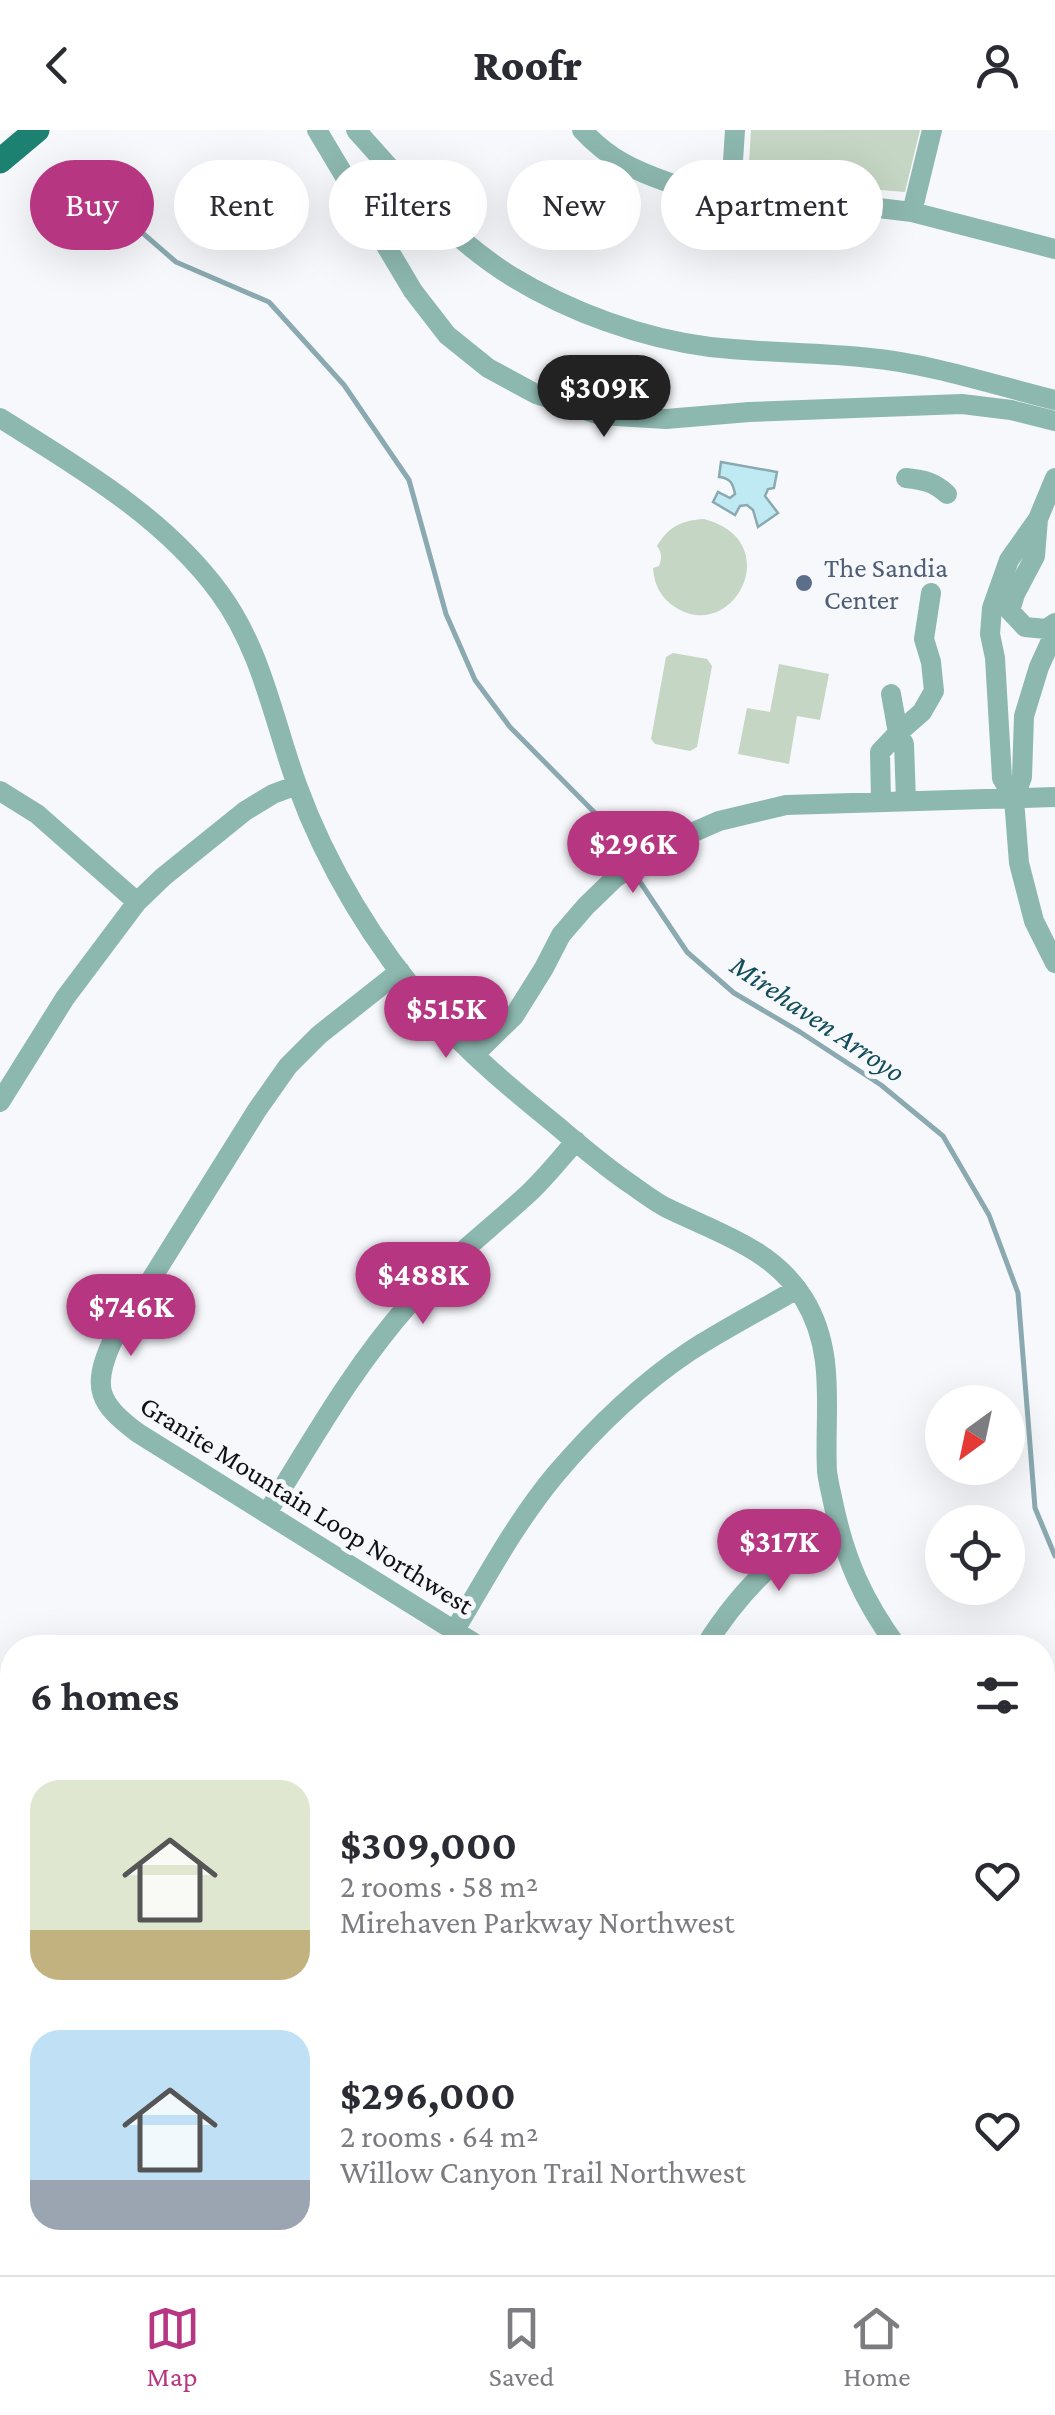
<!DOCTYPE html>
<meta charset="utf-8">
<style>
body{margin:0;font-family:"Crimson Pro",serif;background:#f7f7f7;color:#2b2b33;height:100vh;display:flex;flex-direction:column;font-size:38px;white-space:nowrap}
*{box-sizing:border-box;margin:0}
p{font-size:32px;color:#7c7c81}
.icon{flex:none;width:55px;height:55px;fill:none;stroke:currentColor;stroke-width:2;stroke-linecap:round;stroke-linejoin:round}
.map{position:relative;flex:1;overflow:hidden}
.panel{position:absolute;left:0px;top:1505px;width:1055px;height:640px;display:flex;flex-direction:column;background:#fff;border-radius:40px 40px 0 0;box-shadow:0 10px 40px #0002}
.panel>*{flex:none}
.top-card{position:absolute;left:30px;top:30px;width:995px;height:90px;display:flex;gap:20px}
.needle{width:65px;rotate:213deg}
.tools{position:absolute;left:925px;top:1255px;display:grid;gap:20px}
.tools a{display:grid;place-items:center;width:100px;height:100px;border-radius:50%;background:#fff;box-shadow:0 10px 40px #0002;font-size:50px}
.price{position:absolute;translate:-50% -85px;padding:0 22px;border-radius:35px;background:#b63681;color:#fff;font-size:32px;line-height:65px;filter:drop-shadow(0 2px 5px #0008)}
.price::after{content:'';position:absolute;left:50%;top:60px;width:30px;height:22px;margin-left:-15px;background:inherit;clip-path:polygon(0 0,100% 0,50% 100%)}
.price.current{background:#222;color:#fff}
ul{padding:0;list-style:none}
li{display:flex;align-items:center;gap:30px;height:250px;padding:0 30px}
li span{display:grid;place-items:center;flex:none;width:280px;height:200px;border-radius:30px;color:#555}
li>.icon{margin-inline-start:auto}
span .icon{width:120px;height:120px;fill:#fffc;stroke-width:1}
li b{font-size:42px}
h2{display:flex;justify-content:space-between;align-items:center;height:120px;padding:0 30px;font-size:42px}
.chip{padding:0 35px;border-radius:45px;background:#fff;box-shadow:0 10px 40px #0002;font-size:35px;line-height:90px}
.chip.current{background:#b63681;color:#fff}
header{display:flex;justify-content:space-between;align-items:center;height:130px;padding:0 30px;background:#fff;font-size:45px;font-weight:800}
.menu{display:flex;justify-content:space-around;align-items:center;height:140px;border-top:2px solid #e1e1e2;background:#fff;font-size:28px;color:#7c7c81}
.menu a{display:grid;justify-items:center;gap:5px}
.menu .current{color:#b63681}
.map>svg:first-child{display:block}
.green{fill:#c5d6c4}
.water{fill:#bfeaf4;stroke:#8aa9b0;stroke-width:2.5}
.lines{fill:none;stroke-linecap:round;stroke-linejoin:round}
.stream{stroke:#8aa9b0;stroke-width:5}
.minor{stroke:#8db8af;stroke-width:20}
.major{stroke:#1d8172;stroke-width:25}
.service-dot{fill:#5c6f8a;stroke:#f7f8fc;stroke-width:4}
.labels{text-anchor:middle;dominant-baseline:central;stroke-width:9;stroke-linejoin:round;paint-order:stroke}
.service-label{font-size:28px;fill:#4e5e75;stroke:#f7f8fc;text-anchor:start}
.street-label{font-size:28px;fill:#101112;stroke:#f7f8fc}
.water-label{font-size:30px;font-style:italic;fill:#124e59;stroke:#f7f8fc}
</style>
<header><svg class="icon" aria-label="back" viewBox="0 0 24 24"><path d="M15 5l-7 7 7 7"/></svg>Roofr<svg class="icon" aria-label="person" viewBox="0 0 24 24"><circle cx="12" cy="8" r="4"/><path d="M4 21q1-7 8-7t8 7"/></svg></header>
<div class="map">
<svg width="1055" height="2145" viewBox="0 0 1055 2145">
<rect width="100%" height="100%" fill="#f7f8fc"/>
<path class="green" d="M751 0H920L905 62 748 49Z
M704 389C788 411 733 515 675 477 661 468 654 455 653 438L659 436C662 428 662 423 657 416 668 397 682 390 704 389Z
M673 523 707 529 712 536 697 617 690 621 655 614 651 609 666 527Z
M779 534 829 544 820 590 797 586 789 634 738 624 747 578 770 582Z"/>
<path class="water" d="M721 332 777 342 774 358 768 359 765 366 778 383 758 397 753 380 747 375 740 376 735 385 713 372 718 362 730 368 735 364C733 353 730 348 719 347Z"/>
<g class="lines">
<path class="stream" d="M85 53 176 132 269 172 344 255 409 350 446 484 475 550 510 597 597 685 626 730
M632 740 687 822 734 863 800 902 881 955 943 1006 989 1085 1018 1163 1035 1378 1055 1426"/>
<path class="minor" d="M317 0 413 161 447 205 488 238 536 264 600 285 666 289 749 282 962 274 1011 280 1055 291
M356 0C403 53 450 108 511 146 570 182 641 208 710 217 763 223 817 222 870 228 932 234 994 255 1055 270
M582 0C609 29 633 40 670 53L912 82 1055 119
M731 62 735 0
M912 82 932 0
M0 288C78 337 163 386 219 462 262 520 273 589 297 655 326 735 375 817 432 881 469 924 513 960 556 995 581 1016 605 1037 632 1055 643 1063 654 1071 665 1077 715 1102 773 1118 804 1169 837 1223 824 1281 827 1341 828 1351 831 1362 833 1372 845 1430 863 1470 898 1518
M906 348C924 350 934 352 947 364
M1055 348 1038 389 1035 426 1015 464 1010 481 1025 497 1046 499 1055 493
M1055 502 1039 537 1024 586 1022 647 1014 669 1019 733 1034 791 1055 833
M891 564 898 603
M898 603 922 582 934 561 931 532 924 509 931 463
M0 661 37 684 137 772
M1014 669 1002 648 995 528 990 504 992 478 1009 430 1038 389
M881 671 880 622 898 603 904 614 906 671
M400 841 319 905 288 936 257 980 112 1212C91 1258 99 1274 138 1303L482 1518
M475 924 514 886 544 838 561 805 586 776 615 748 650 723 687 705 719 691 786 675 1055 667
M0 972 65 868 137 772 163 747 245 681 273 664 297 655
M267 1383C312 1311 353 1237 410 1173 446 1132 489 1100 529 1063 546 1047 560 1029 576 1011
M455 1500C486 1448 516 1392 555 1345 594 1299 639 1255 690 1221 724 1199 761 1180 797 1159
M704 1518C729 1478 762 1438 802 1413 813 1406 826 1401 837 1394
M1042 1701 1055 1721"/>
<path class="major" d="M0 31 37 0"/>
</g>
<circle class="service-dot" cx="804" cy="453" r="10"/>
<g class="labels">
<g class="service-label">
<text x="824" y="437">The Sandia<tspan x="824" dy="32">Center</tspan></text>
</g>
<g class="street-label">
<text transform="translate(307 1375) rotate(32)">Granite Mountain Loop Northwest</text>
</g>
<g class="water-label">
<text transform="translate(818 888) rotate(34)">Mirehaven Arroyo</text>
</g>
</g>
</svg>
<div class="tools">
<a><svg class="needle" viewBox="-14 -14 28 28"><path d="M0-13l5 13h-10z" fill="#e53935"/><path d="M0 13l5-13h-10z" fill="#7c7c81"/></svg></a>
<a><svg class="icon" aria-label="locate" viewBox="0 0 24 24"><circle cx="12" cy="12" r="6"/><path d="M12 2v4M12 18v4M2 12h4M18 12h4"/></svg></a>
</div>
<b class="price current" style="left:604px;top:310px">$309K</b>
<b class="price" style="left:633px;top:766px">$296K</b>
<b class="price" style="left:446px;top:931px">$515K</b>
<b class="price" style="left:423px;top:1197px">$488K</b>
<b class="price" style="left:131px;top:1229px">$746K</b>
<b class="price" style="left:779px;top:1464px">$317K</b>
<div class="top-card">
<a class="chip current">Buy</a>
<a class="chip">Rent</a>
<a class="chip">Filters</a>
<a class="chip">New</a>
<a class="chip">Apartment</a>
</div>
<section class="panel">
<h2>6 homes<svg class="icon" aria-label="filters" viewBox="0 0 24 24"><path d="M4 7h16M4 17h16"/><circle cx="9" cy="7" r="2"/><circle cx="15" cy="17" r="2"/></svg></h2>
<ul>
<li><span style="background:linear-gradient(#dfe7d0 75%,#c2b280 0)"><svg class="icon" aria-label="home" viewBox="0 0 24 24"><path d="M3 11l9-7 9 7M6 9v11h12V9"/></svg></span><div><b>$309,000</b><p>2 rooms · 58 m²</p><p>Mirehaven Parkway Northwest</p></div><svg class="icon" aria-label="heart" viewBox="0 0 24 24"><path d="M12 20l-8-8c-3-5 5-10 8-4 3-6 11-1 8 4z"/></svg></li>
<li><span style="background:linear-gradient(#bfe0f5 75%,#9aa5b1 0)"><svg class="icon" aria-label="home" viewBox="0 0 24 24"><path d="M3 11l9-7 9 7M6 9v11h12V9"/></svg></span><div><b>$296,000</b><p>2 rooms · 64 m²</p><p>Willow Canyon Trail Northwest</p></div><svg class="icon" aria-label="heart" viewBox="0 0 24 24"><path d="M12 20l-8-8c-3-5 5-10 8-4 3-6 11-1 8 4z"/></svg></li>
</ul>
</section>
</div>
<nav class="menu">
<a class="current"><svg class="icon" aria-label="map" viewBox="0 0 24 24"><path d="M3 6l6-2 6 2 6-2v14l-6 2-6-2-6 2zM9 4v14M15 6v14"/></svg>Map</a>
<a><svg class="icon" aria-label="saved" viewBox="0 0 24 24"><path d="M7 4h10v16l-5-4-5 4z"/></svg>Saved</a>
<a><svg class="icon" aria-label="home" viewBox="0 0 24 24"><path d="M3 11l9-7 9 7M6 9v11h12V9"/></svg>Home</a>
</nav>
